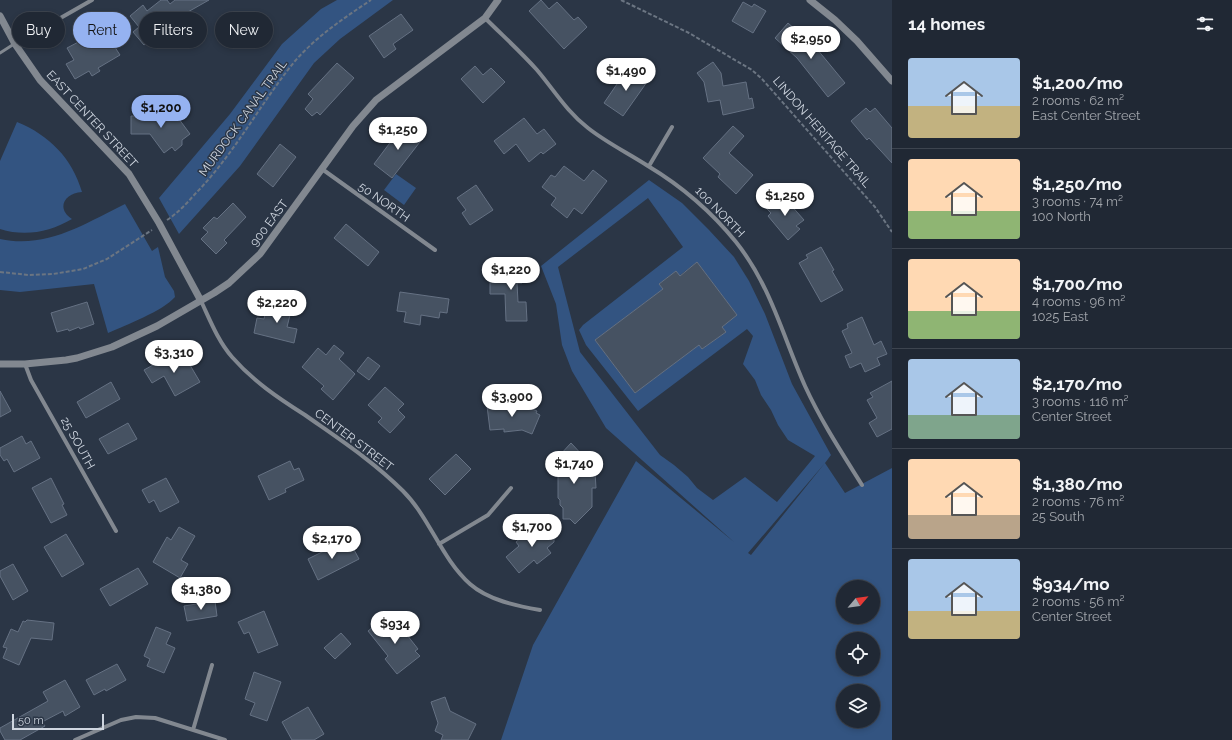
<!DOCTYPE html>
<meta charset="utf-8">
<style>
body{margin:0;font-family:Raleway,sans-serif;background:#28303c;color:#f1f3f6;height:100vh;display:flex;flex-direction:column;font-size:15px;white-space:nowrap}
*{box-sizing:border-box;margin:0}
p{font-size:13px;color:#a2a6ac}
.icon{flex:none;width:22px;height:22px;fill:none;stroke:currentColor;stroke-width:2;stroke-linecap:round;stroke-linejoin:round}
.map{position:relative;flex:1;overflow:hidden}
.panel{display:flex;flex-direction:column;background:#202834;width:340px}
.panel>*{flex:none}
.guide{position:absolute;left:12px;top:12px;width:380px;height:36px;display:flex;gap:8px}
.needle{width:26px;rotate:61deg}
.controls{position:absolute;left:836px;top:580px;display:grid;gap:8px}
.controls a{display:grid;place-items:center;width:44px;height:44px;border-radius:50%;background:#202834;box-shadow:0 2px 6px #0003,0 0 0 1px #3d444f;font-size:20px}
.scale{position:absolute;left:12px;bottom:10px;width:92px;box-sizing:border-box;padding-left:4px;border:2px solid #cfd6e0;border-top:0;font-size:11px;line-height:14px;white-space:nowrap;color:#cfd6e0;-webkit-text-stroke:3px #2b3646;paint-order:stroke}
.price{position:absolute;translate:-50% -34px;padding:0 9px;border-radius:14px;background:#fff;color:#222;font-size:13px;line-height:26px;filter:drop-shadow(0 1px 2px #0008)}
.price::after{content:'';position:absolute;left:50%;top:24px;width:12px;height:9px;margin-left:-6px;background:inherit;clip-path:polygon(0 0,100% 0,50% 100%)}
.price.selected{background:#95b2f1;color:#111}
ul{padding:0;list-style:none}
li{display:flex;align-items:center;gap:12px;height:100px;padding:0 16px}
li+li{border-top:1px solid #3d444f}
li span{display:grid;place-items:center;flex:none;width:112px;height:80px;border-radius:4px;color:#555}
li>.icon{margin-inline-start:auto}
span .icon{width:48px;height:48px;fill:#fffc;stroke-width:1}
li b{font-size:17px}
h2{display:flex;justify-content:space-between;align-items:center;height:48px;padding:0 16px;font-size:17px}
.tag{padding:0 14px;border-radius:18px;background:#202834;box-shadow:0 2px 6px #0003,0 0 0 1px #3d444f;font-size:14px;line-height:36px}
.tag.selected{background:#95b2f1;color:#111}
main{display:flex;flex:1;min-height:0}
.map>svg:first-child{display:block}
.green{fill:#335481;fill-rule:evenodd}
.building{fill:#465262;stroke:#657183}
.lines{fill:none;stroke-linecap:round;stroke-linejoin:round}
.path{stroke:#6b7582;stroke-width:2;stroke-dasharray:4 2;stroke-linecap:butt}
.service{stroke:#828890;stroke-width:3}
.minor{stroke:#828890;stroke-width:4}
.tertiary{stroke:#828890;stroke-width:7}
.labels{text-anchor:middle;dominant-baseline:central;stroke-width:3;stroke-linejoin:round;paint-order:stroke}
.street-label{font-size:12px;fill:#cfd6e0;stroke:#2b3646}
</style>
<main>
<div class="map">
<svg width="892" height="740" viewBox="0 0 892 740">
<rect width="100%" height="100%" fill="#2b3646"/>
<path class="green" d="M337 0H393L340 39 314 63 240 166 179 234 159 198 230 114 282 44 321 9Z
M17 122C49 135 72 158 82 192 64 193 56 209 72 219 50 232 25 237 0 229V161Z
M396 174 416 188 404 205 384 190Z
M649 180 682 203 709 230 734 257 749 281 765 314 792 384 831 455 825 463 845 493 892 468V740H501L533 645 636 461 734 542 606 428 572 371 562 345 556 304 541 266ZM648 198 683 247 583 325 579 330 586 345 638 411 747 329 753 336 743 364 755 380 761 395 771 410 778 425 788 440 815 456 777 502 745 477 713 500 697 488 688 477 674 465 660 455 580 352 558 267ZM697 262 737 315 722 327 726 332 702 349 699 345 635 393 595 340 663 289 659 284 676 271 679 276ZM825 463 751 555 748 553ZM843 587H873V617H843ZM843 639H873V669H843ZM843 691H873V721H843Z
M125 204 152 251 158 247 165 277 174 291 175 297C163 311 126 325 108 333L94 284 20 292 0 290V239C47 249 84 224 125 204Z"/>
<path class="building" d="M161 0H167L170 4 175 0H209L179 17 180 19 174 24 176 27 154 45 150 40 144 45 133 32 139 27 130 16 143 5 147 11Z
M541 0 549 9 557 2 574 20 578 17 587 27 564 49 529 11Z
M743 2 752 7 754 4 766 11 753 33 732 21Z
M401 14 413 30 393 44 396 49 384 58 369 36Z
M788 23 817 49 845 83 828 97 797 58 775 38Z
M103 29 120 55 98 68 100 71 92 76 89 71 75 79 66 64 74 60 67 48Z
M713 62 721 73 723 86 746 82 749 99 752 98 754 108 723 115 720 100 708 102 704 82 697 73Z
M337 63 354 78 320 115 317 112 312 116 305 109 313 99 308 94Z
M475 66 483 75 491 68 505 82 483 103 461 79Z
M628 68 647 82 623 116 604 103Z
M866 108 870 112 875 108 892 128V163L869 138 867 140 851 121Z
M164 111H173L190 134 182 140V145L175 151 172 147 164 153 150 134H131V116H158Z
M524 118 537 134 544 129 556 144 543 154 541 152 529 162 516 144 504 154 494 141Z
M404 124 423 138 392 178 374 164Z
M733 126 744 136 729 153 753 175 736 194 718 177 720 174 703 158Z
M280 144 296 157 273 187 257 174Z
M564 166 584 181 593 170 607 181 582 214 574 208 567 218 551 205 556 198 542 187 551 175 555 177Z
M476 185 493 210 470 225 462 213 466 210 457 198Z
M781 194 804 220 796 226 800 229 788 240 768 216 771 213 766 208Z
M233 203 246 217 224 240 227 243 216 254 201 239 208 232 203 228 214 217 217 219Z
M346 224 379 252 368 266 334 238Z
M821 247 834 270 832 271 843 290 821 302 799 263 808 258 806 255Z
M503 261H522V283H517L518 302H526L527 321H506L505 294H490V280H503Z
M697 262 737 315 722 327 726 332 702 349 699 345 635 393 595 340 663 289 659 284 676 271 680 276Z
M400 292 449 299 447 313 440 312 439 318 421 315 420 325 404 322 406 312 397 311Z
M87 302 94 324 80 329 79 327 69 331 68 329 57 332 51 313Z
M272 302 292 307 287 327 297 329 294 343 254 333 257 318 264 319 266 310H270Z
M862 317 874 345 881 341 887 354 877 358 880 365 865 372 861 363 850 368 845 356 852 353 842 331 848 328 847 324Z
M334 345 344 353 339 359 355 374 333 400 321 389 324 386 302 367 318 348 326 355Z
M173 354 179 364 187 360 200 382 175 396 164 376 152 383 144 370Z
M368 357 380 366 369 380 357 371Z
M892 381V429L877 437 869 423 877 418 867 400 873 397 870 393Z
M111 382 120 399 86 418 77 402Z
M385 387 404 404 398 410 405 417 390 433 378 422 382 418 368 405Z
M0 391 11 411 0 417Z
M513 404 526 409 527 407 537 411 536 413 540 415 532 434 522 430 504 432V429L490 430 487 406Z
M128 423 137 439 108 454 99 439Z
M22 436 26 444 31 441 40 458 14 472 7 459 4 461 0 455V448Z
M571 443 585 458 572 472H595L596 488H592V507L575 524 570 519H563V508L560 505V500L558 498V476L550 468 559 459V456Z
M456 454 471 469 445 495 429 479Z
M290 461 294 470 299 468 304 480 285 489 286 492 269 500 258 476Z
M51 478 64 504 62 505 67 515 51 523 32 488Z
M166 478 179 502 160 512 154 500 149 503 142 490Z
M540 522 554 538V542L547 548 551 553 537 564 534 560 519 573 506 557 519 546 516 542Z
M179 527 195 536 181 560 188 564 180 578 153 562 167 537 171 540Z
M66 534 84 564 62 577 44 547Z
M342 542 345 549 352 546 359 559 318 580 308 559Z
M13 564 28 591 13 600 0 576V571Z
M138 568 148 584 110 606 100 589Z
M215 601 217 616 187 621 184 606Z
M264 611 278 645 258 653 249 632 244 634 238 622Z
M385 617 396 630 400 626 418 649 415 651 420 656 397 674 385 659 388 656 368 631Z
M27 620 54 623 52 640 31 638 19 665 3 658 7 648 3 647 11 629 18 632 23 621 25 622Z
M156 627 171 633 166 644 175 648 164 673 147 666 150 659 144 656Z
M341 633 351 644 335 659 324 648Z
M117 664 126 680 106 691 105 689 94 695 86 680Z
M254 672 281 682 267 721 250 715 255 703 245 699Z
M65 680 80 707 65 716 63 711 42 722 45 726 20 740H5L0 731V728L48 701 43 692Z
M445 697 450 711 476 724 468 740H441L443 735 435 731 438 723 431 702Z
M308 707 324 734 314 740H292L282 722Z"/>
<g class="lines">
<path class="path" d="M621 0 689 33 752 70 762 79 875 207 892 232
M167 220C178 213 187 203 196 193 235 153 260 104 295 61 317 36 344 18 371 0
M0 272 29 275 53 274 83 269 107 259 152 230"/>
<path class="service" d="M0 53 14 44"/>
<path class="minor" d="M485 18C502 35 521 52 537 70 554 90 567 112 588 128 607 143 628 153 648 166 683 187 710 210 736 242 771 286 783 337 805 386 821 421 842 453 862 485
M15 44 92 0
M649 166 672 127
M322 169 435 250
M201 301C210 320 218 341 232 357 253 381 278 398 305 415 339 439 373 461 403 491 430 518 441 558 470 584 488 600 517 606 540 610
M25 364 31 380 116 531
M439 544 488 515 511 488
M193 730 212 665
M75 740 121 720 136 717 155 718 225 740"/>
<path class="tertiary" d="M810 0 835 20 857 41 892 81
M0 16 15 44 40 80 129 174 159 223 201 301
M0 364H25L66 360 77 358 112 347 157 326 214 293 229 283 260 254 353 126 376 100 485 18 498 0"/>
</g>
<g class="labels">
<g class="street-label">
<text transform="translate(243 118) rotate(-54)">MURDOCK CANAL TRAIL</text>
<text transform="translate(92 119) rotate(47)">EAST CENTER STREET</text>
<text transform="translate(822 132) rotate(49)">LINDON HERITAGE TRAIL</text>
<text transform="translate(384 202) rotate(35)">50 NORTH</text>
<text transform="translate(720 212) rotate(46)">100 NORTH</text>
<text transform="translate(269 223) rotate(-53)">900 EAST</text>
<text transform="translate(354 440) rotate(37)">CENTER STREET</text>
<text transform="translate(78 443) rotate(61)">25 SOUTH</text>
</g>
</g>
</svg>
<div class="controls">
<a><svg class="needle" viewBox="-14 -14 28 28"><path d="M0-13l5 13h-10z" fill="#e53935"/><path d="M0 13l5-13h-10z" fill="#a2a6ac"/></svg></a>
<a><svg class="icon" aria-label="locate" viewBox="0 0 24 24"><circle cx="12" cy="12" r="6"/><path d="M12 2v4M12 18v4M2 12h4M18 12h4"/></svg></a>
<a><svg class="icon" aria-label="layers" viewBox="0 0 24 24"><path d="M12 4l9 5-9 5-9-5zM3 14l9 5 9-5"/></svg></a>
</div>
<div class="scale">50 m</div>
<b class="price" style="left:811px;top:60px">$2,950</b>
<b class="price" style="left:626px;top:92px">$1,490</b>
<b class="price selected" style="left:161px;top:129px">$1,200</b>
<b class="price" style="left:398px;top:151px">$1,250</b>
<b class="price" style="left:785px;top:217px">$1,250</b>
<b class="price" style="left:511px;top:291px">$1,220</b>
<b class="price" style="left:277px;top:324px">$2,220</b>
<b class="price" style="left:174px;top:374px">$3,310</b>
<b class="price" style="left:512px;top:418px">$3,900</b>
<b class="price" style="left:574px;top:485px">$1,740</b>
<b class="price" style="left:532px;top:548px">$1,700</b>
<b class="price" style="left:332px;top:560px">$2,170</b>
<b class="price" style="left:201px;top:611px">$1,380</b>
<b class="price" style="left:395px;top:645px">$934</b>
<div class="guide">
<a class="tag">Buy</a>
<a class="tag selected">Rent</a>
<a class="tag">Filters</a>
<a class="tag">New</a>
</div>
</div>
<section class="panel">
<h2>14 homes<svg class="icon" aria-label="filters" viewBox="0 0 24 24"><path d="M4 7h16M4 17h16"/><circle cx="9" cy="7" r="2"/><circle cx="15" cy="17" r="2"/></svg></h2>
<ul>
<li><span style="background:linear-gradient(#a9c7e8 60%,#c2b280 0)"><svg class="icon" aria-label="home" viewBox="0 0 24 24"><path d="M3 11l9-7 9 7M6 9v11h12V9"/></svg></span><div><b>$1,200/mo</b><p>2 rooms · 62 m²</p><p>East Center Street</p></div></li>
<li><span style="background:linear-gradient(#ffd9b3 65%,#8fb573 0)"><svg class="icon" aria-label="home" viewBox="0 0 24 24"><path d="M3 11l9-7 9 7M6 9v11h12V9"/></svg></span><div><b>$1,250/mo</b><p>3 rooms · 74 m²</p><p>100 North</p></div></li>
<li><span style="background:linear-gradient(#ffd9b3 65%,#8fb573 0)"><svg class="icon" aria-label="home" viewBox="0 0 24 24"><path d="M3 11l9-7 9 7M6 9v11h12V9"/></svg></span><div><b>$1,700/mo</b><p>4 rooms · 96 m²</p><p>1025 East</p></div></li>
<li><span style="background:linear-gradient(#a9c7e8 70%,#7fa58c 0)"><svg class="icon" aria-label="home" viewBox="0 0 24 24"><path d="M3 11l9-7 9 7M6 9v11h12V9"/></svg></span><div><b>$2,170/mo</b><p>3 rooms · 116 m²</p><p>Center Street</p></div></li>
<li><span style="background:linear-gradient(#ffd9b3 70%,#b9a48a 0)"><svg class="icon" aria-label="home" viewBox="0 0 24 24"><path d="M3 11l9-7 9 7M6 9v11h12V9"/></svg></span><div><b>$1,380/mo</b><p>2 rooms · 76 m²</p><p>25 South</p></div></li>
<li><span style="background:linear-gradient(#a9c7e8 65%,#c2b280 0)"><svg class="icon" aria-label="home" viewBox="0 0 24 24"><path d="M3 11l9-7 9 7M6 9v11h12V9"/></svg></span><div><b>$934/mo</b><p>2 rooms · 56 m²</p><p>Center Street</p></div></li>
</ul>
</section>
</main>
